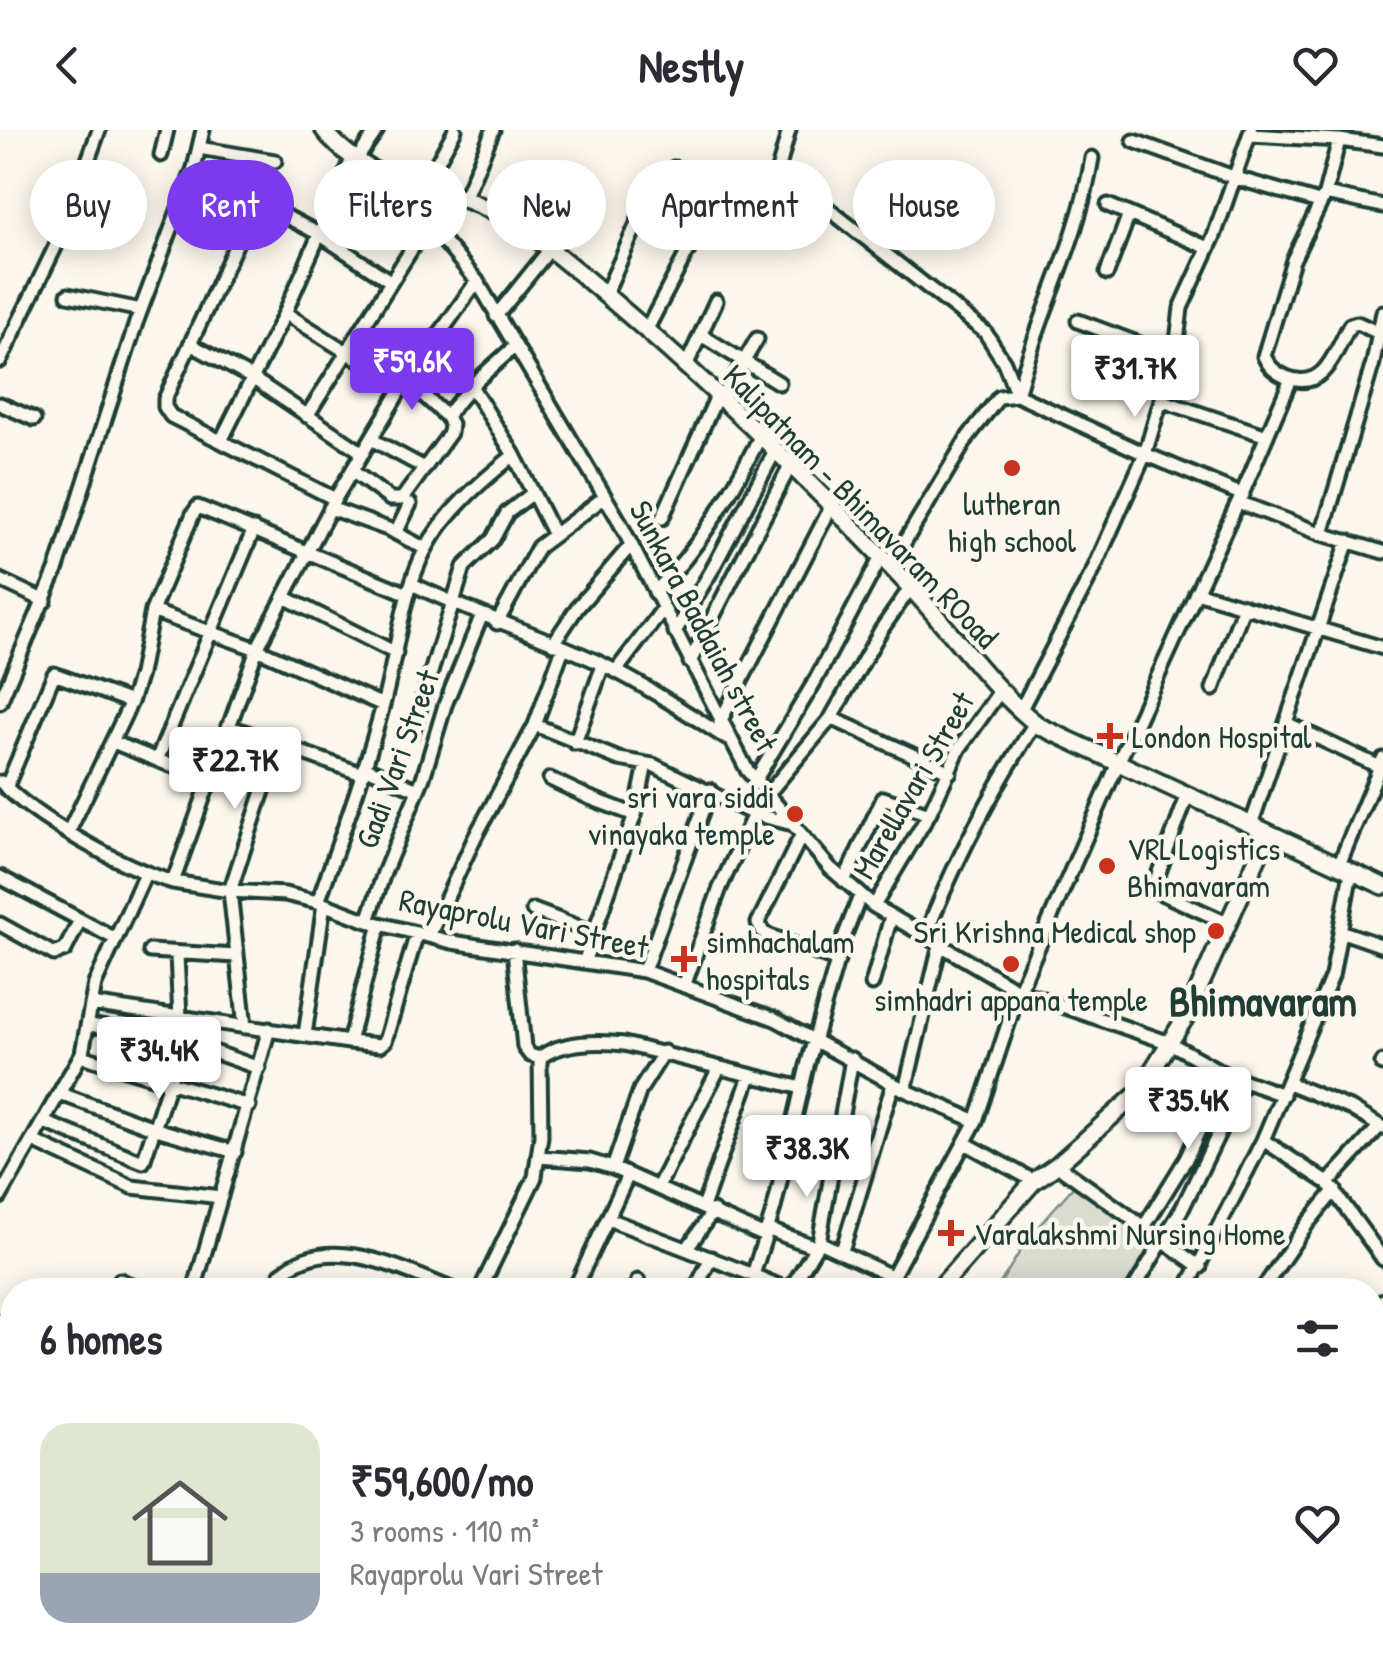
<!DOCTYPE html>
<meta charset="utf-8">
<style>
body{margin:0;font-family:"Patrick Hand",sans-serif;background:#f7f7f7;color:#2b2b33;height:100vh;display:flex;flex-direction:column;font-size:38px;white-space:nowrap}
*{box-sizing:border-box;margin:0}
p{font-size:32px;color:#7c7c81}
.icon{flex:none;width:55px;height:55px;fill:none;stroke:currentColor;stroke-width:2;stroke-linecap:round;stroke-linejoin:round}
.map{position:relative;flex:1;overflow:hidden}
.panel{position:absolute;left:0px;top:1148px;width:1385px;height:392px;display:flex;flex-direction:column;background:#fff;border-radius:40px 40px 0 0;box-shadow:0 5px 25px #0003}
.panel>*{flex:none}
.guide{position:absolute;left:30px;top:30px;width:1325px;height:90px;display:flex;gap:20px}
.price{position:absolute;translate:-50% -85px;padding:0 22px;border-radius:10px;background:#fff;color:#222;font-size:32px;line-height:65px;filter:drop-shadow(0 2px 5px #0008)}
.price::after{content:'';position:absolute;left:50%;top:60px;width:30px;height:22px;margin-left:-15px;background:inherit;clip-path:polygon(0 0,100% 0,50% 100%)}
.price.active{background:#7c3aed;color:#fff}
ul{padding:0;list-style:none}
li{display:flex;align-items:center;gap:30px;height:250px;padding:0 40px}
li+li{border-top:2px solid #e1e1e2}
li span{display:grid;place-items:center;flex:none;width:280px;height:200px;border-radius:30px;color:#555}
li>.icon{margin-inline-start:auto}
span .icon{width:120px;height:120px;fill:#fffc;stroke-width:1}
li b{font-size:42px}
h2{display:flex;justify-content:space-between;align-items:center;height:120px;padding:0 40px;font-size:42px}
.tag{padding:0 35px;border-radius:45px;background:#fff;box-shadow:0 5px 25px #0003;font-size:35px;line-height:90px}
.tag.active{background:#7c3aed;color:#fff}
header{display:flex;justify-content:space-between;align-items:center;height:130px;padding:0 40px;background:#fff;font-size:45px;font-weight:700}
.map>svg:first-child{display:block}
.green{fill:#dbdcd1;stroke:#7d8c82;stroke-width:2.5}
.water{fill:#adb4aa;stroke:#74847b;stroke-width:2.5}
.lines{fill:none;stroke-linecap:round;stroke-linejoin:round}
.minor-casing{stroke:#1f3d34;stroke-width:19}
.major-casing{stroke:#1f3d34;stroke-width:22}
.minor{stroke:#fbf7ec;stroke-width:11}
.major{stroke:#fbf7ec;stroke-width:15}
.poi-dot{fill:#c8321e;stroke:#fbf7ec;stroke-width:4}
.labels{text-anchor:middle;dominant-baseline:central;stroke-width:9;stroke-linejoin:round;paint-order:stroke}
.poi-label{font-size:32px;fill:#1f3d34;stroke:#fbf7ec;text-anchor:start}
.street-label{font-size:32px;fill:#1f3d34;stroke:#fbf7ec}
.district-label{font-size:42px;font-weight:bold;fill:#1f3d34;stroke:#fbf7ec}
</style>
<header><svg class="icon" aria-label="back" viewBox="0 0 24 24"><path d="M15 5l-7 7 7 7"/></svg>Nestly<svg class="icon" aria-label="heart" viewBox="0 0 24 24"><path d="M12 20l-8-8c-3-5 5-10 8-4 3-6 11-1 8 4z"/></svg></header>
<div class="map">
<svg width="1383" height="1539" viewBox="0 0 1383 1539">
<rect width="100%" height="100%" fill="#fbf7ec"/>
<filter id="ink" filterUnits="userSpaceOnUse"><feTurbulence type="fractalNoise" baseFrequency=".01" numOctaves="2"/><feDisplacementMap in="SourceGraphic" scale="20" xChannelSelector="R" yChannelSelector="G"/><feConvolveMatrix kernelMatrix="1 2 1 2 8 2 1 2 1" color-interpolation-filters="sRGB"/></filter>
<g filter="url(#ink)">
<path class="green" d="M1073 1057 1155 1108 1130 1160H996L1029 1107Z"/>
<path class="water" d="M1034 1528H1094L1092 1539H1031Z"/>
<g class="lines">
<defs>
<path id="minor" d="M1250 5 1339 10 1383 16
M1339 10 1325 64 1293 130 1264 226C1269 237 1275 242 1286 247 1324 263 1335 222 1350 195L1357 193 1379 203
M1134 11 1236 48 1319 72
M199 18 275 31
M161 25 167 0
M1092 28C1079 110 1038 185 1017 265L1145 324 1243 365
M357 29 377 0
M392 50 477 151 617 387 747 640 830 738 874 776 1019 861 1170 913 1225 944 1283 965
M424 56 455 0
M773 59 789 0
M1325 64 1383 76
M464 69 493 0
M181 74 285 86 319 104 390 151
M1108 75 1208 118
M251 82 165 269V277L171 286 335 369
M1107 143 1129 84
M477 151 402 257 335 369 257 519 173 752 230 761 285 764 318 772 368 791 452 812 644 841 775 889 905 960 976 991
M68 165 141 180
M605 165 653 58 661 46 674 38 813 67 985 202 1004 232 1017 265 999 267 968 307 890 436
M285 183 402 257
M496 186 550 119
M1078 191 1174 227
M647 199 694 109
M701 205 779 253
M190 214 252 248 363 323
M0 231 61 105 99 0
M686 236 716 171
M407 250 446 286
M471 256 514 325 553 403
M721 270 757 209
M1163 271 1267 306
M0 274 34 289
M307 286 428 93
M371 309 423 337
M221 311 285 183 353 27
M352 341 390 369H402L450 303 451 294 446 286 471 256 514 217
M1240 369 1291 249
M330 378 388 399 426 419
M662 388 717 266
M396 403 410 374
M1322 404 1383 422
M0 450 45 471
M412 454C475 485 543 505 606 536 648 557 687 583 726 608
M655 462C700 418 731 363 760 307
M1196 462 1383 518
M284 467 396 523
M152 481 257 519 383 575
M497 493 538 417 605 367
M675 502 712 440 775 321
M553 514 577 478 631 415
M690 532 790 336
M616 541 663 479
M1213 559 1244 476
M0 572 57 438 136 193 194 38 203 0
M1020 581 1093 441 1145 324 1176 220 1181 178 1214 106 1251 0
M831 588 950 642
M720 592 831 377
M1286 593 1380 637
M535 595 619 629 653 635 754 684 789 693
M228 596 362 644
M412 603 464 437 493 409 507 383 533 363
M113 612 157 630 254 399
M575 613 603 535
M157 630 209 650
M364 637 418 660
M550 649 590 668 635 685
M755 651 815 551 881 427
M1 652C35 689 124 738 173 752
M6 658 54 544 131 572
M1188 664 1155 753 1157 761 1227 793
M766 666 831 588 881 500 911 457
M1252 692 1348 411
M69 701 131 572 140 544 152 481 193 384 198 377 408 464
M801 706 758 793 763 802 770 806 838 831
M1338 737 1383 629
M0 747 114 808
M844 751 883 668 929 684
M318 772C341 707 365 642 383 575 397 524 401 467 425 420 445 382 482 351 514 325
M874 776 929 684 959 619 1000 561
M533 780 594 803
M368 791 384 743 423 648 445 575 481 487
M0 794 54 824 65 820 80 790
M1340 801 1383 816
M429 806 475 707 535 595 563 518
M925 807C954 731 992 661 1035 593
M514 820 524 917 530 925 540 928
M150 821 237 826
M585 830 637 678 646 634
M644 841 710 660
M872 854 891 787
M684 856 720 758 754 684
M91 874 349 912 380 794
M90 895 183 911 259 938
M245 897 230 761 278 616
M305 905 324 774
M175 909 180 888 177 825
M349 912 380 915 385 911 417 803
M81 926 249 976
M540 928C560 911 600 911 624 914L802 958
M852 929 819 1112 891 1146
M1382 934 1383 932
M1288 953 1352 979 1383 998
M905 960 940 815
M61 964 156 999 235 1022
M44 992 143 1032 183 911
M1263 1010 1328 1053 1383 1129
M33 1011 132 1057 221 1067
M965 1013 1034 1051
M539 1027 590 1031 613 1038 765 1106
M1057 1035 1200 1137
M613 1038 640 960 664 922
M1328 1053 1380 996
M658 1057 719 938
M0 1067 82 923 95 854 145 744
M703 1077 750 946
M608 1089 753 1145 774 1078 807 936 843 810 860 766
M1144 1097 1186 1029 1225 944
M767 1099 815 1117
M687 1119 713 1081
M842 1121 893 954
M281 1144C328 1100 403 1140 454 1160
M753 1145 788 1160
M120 1150 141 1160
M194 1160 269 899
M480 1160 535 1047 541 1006 540 928
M574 1160 628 1045
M635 1160 638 1151
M695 1160 711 1128
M790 1160 819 1112
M885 1160 976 991 1019 861 1118 633 1238 372 1322 404 1373 233 1383 182
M1133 1160 1183 1077 1244 951
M1186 1160 1263 1010 1332 846 1351 742
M1262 1160 1307 1094 1335 1060
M0 1191 12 1193
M1372 1193 1383 1170
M1372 1337 1383 1342
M1372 1485 1383 1471
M1372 1507 1383 1513
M0 1522 12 1469
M236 1528 257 1539
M518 1528 515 1537 518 1539
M643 1528 663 1539
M973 1528 977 1539
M1101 1528 1125 1539
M1143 1528 1171 1539
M1186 1528 1211 1539
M90 1539 93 1528
M197 1539 200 1528
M329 1539 333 1528
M613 1539 627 1528
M688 1539 694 1528
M818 1539 822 1528
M918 1539 922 1528
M1227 1539 1233 1528
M1300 1539 1306 1528
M1347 1539 1353 1528"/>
<path id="major" d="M324 0C339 20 367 39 391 49 411 58 441 60 464 69 497 81 528 101 555 123 681 225 799 339 910 457 954 503 989 557 1039 596L1383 756
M938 1160 1034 1051 1057 1035 1138 963 1187 885 1268 704
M748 1539 753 1528"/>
</defs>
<use href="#minor" class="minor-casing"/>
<use href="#major" class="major-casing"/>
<use href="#minor" class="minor"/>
<use href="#major" class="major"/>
</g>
</g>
<g class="poi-dot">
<circle cx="1012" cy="338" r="10"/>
<path d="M1105 591h10v10h10v10h-10v10h-10v-10h-10v-10h10z"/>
<circle cx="795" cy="684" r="10"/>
<circle cx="1107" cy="736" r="10"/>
<circle cx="1216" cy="801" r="10"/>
<path d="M679 814h10v10h10v10h-10v10h-10v-10h-10v-10h10z"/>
<circle cx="1011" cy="834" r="10"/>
<path d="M946 1088h10v10h10v10h-10v10h-10v-10h-10v-10h10z"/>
</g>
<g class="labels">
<g class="poi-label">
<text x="1012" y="373" text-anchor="middle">lutheran<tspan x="1012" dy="37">high school</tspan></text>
<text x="1132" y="606">London Hospital</text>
<text x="775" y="666" text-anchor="end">sri vara siddi<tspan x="775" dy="37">vinayaka temple</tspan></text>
<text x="1127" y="718">VRL Logistics<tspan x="1127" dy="37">Bhimavaram</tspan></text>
<text x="1196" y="801" text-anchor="end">Sri Krishna Medical shop</text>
<text x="706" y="811">simhachalam<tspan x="706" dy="37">hospitals</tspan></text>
<text x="1011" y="869" text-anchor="middle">simhadri appana temple</text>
<text x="974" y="1103">Varalakshmi Nursing Home</text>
</g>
<g class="street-label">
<text transform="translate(861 376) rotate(46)">Kalipatnam - Bhimavaram ROoad</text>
<text transform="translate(704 496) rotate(62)">Sunkara Baddaiah street</text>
<text transform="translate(397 629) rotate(-70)">Gadi Vari Street</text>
<text transform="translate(913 655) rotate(-60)">Marellavari Street</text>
<text transform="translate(524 793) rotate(11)">Rayaprolu Vari Street</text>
</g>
<g class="district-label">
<text x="1263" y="870">Bhimavaram</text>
</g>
</g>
</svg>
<b class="price active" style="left:412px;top:283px">₹59.6K</b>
<b class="price" style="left:1135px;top:290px">₹31.7K</b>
<b class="price" style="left:235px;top:682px">₹22.7K</b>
<b class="price" style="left:159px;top:972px">₹34.4K</b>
<b class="price" style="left:1188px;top:1022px">₹35.4K</b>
<b class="price" style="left:807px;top:1070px">₹38.3K</b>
<div class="guide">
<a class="tag">Buy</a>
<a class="tag active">Rent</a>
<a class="tag">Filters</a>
<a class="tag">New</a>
<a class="tag">Apartment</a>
<a class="tag">House</a>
</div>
<section class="panel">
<h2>6 homes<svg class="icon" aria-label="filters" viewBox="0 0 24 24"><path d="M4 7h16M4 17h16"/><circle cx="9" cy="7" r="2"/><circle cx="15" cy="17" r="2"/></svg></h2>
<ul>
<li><span style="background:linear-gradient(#dfe7d0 75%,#9aa5b1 0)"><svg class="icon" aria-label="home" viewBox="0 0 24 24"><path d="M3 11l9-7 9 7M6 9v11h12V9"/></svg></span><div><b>₹59,600/mo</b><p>3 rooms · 110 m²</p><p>Rayaprolu Vari Street</p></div><svg class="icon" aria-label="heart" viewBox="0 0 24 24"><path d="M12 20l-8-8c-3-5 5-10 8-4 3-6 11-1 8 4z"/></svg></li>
</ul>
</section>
</div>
